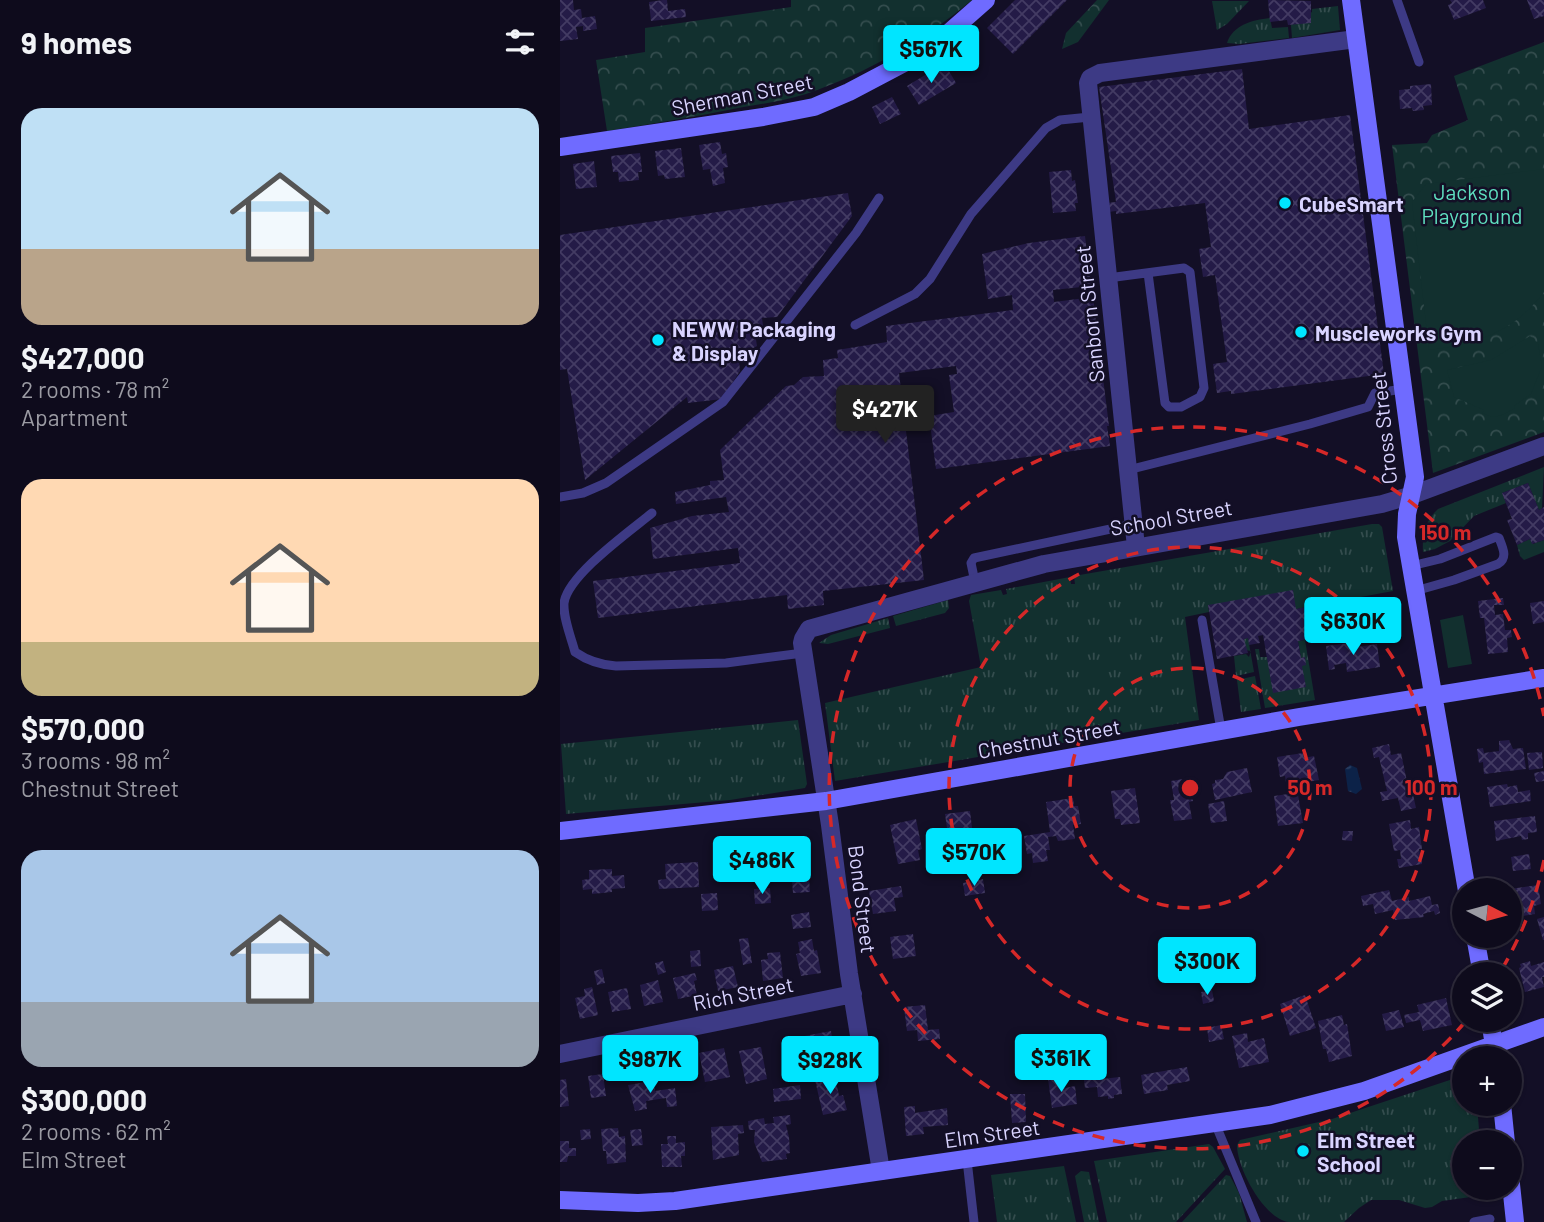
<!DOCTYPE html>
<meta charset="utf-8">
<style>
body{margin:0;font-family:Barlow,sans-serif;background:#1c1929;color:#f1f3f6;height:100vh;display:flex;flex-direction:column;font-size:26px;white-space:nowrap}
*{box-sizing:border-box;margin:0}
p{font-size:23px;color:#9b9ba3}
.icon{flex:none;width:38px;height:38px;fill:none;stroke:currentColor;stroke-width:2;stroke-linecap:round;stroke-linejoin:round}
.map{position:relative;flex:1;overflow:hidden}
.details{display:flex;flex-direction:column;background:#0e0b1c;width:560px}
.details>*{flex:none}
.needle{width:46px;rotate:96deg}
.tools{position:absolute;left:892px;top:878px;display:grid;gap:14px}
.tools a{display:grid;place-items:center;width:70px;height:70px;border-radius:50%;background:#0e0b1c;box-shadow:0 2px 5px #0004,0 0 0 2px #2e2b3b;font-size:35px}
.price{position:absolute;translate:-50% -60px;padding:0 16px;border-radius:7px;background:#00e5ff;color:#111;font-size:23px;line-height:46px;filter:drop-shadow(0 2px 4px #0008)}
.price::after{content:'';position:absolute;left:50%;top:42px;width:21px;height:16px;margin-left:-10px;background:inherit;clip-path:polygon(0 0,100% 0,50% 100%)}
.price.selected{background:#222;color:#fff}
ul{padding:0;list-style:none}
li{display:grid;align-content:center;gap:14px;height:371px;padding:0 21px}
li span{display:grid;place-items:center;height:217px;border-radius:21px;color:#555}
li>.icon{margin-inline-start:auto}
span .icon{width:126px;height:126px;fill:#fffc;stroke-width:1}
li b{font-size:30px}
h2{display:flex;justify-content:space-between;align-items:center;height:84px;padding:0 21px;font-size:30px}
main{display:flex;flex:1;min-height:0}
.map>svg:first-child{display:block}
.grass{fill:url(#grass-tufts)}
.forest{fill:url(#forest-crowns)}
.garden{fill:#12302f}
.water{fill:url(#water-ripples)}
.building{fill:url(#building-cross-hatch)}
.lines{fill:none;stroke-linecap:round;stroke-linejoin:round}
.lane{stroke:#3d3a85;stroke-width:9}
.street{stroke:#3d3a85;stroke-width:18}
.secondary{stroke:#6f6bff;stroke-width:18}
.ring{fill:none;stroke:#d62828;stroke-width:3.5;stroke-dasharray:12 9}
.poi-dot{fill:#00e5ff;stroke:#130f26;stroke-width:2.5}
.labels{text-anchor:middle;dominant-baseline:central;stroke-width:5;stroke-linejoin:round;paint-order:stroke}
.street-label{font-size:21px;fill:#d9d4ff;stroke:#130f26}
.park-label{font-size:21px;fill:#5fe0c0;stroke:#130f26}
.poi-label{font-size:21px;font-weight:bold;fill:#d9d4ff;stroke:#130f26;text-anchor:start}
.centre{fill:#d62828;stroke:#130f26;stroke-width:3.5}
.ring-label{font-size:21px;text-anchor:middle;font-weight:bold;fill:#d62828;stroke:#130f26;stroke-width:5;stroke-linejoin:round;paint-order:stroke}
</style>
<main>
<section class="details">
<h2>9 homes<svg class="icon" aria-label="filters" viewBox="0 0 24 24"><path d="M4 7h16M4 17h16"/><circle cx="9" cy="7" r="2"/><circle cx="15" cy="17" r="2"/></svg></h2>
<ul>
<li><span style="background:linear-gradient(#bfe0f5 65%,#b9a48a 0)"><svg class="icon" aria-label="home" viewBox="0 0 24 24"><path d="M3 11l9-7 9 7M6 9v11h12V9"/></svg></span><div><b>$427,000</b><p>2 rooms · 78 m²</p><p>Apartment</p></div></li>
<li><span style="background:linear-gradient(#ffd9b3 75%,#c2b280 0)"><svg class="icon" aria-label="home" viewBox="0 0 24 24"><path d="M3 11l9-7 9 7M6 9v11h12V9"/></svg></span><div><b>$570,000</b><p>3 rooms · 98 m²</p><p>Chestnut Street</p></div></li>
<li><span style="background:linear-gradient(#a9c7e8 70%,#9aa5b1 0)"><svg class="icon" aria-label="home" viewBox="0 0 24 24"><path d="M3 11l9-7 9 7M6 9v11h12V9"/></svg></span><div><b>$300,000</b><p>2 rooms · 62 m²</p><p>Elm Street</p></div></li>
</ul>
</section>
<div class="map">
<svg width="984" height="1222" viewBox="0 0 984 1222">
<defs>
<pattern id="grass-tufts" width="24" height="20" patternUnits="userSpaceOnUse" patternTransform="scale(1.75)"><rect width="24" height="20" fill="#12302f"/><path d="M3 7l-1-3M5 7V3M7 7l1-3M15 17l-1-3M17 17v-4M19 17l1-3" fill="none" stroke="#344d4e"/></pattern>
<pattern id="forest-crowns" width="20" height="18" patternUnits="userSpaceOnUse" patternTransform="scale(1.75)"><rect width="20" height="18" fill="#12302f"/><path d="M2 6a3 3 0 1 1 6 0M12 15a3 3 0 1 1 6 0" fill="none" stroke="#344d4e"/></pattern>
<pattern id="water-ripples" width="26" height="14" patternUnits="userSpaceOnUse" patternTransform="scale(1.75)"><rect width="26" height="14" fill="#0c2248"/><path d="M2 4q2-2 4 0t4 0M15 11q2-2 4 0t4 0" fill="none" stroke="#2f4163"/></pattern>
<pattern id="building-cross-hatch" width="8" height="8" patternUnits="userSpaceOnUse" patternTransform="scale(1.75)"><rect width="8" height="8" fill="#241b47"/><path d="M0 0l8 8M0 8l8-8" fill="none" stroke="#433b63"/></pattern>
</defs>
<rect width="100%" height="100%" fill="#130f26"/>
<path class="grass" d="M652 1H689L667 24 657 30Z
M778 6 780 30 732 38 731 25 752 12V9Z
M710 18 712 28 728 27 729 38 679 44 667 43C673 25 692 20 710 18Z
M984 467 982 508 979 510 968 483 942 493 946 503 914 516 890 541 875 549 863 552C862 535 865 521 878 509Z
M812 524H819L822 527 833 591 736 609 648 605 649 612 625 617 639 720 275 781 265 703 421 667 409 601 411 595 441 590 443 595 447 594 446 589 510 577 511 584H515L514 576Z
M970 539 973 544 984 540V552L964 560 960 556 957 545Z
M388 600 389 608 385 613 336 626 333 616Z
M328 618 330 628 268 644 259 643 271 635Z
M688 638 694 672 676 676 674 656 686 654 689 657 691 651 685 650 684 639Z
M745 640 755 700 705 708 695 649H699L700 657H707L742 666 744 657 741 658 738 641Z
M695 676 701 709 681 712 677 680Z
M238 720 247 784 245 788 170 800 6 814 1 744Z
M905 1075V1104H917L920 1143H905V1188H925V1195L882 1201 872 1207 865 1208 839 1200H811L799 1208 784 1222C766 1222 747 1222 729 1222 704 1219 677 1168 677 1145L680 1140 772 1119Z
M649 1144 653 1147 665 1169 616 1222H547L534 1161Z
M504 1166 516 1222H437L431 1175Z
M521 1171 529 1172 539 1222H524L515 1176Z
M666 1175 670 1176 679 1193 687 1222H622Z"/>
<path class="forest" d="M231 0H412C363 41 307 73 246 94 224 101 200 104 178 108 134 117 91 124 47 131L36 60 85 52V28L231 7Z
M537 0H549L518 42 502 49 506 33Z
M984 42V432L873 473 832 145 867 143 872 135 908 120 894 76Z"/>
<path class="garden" d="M984 169V292C954 332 917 344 869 350L852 202 866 184Z
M970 336 978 344 982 366 971 394 954 406 955 408C943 415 935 420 922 413L924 410 894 397 887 370 931 360Z
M903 615 912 664 888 668 880 620Z"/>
<path class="water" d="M790 765 797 768 802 789 796 794 788 791 785 769Z"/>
<path class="building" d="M0 0H13L14 10 21 9 22 18 35 16 37 29 23 31V26L16 27 18 39 0 41Z
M103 0H107L108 11 125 9 126 17 91 21 89 2Z
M455 0H507L453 54 427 28Z
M708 0 751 1V23L728 25 727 20 710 22Z
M890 0H923L926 8 894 20 888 5 892 3Z
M967 0H984V16L974 19Z
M386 66 396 83 359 105 347 86 370 72 371 75Z
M682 69 689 129 790 115 824 374 671 394V391L657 393 653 364 667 362 655 275 643 277 639 249 651 247 645 203 556 214V211L548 212 547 203 556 202 539 87Z
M871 84 872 105 863 106 864 110 853 111 852 108 840 109 839 90 850 89V86Z
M332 97 341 114 320 124 312 107Z
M160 142 162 154 166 153 168 167 163 168 165 183 153 186 150 169 143 170 139 145Z
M121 148 125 177 105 179 104 175 98 176 95 151Z
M80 153 82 172H78L79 180 59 182 58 172H53L51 156Z
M34 161 37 187 16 189 13 164Z
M511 170 512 181 515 180 518 203H515L516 211 493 213 489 172Z
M288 193 292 216 217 317 202 318 204 333H195L197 346 190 350 191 358 179 360 180 371 162 399 128 403 127 397 25 480 7 369 0 370V235Z
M525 236 531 286 493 290 494 302 533 297 549 426H547L550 446 376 469 369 416 394 412 389 375 397 374 396 366 339 373 364 580 263 591 264 605 228 609 227 595 38 618 33 581 180 563 178 548 93 559 90 528 132 516 169 512 166 497 116 504 115 492 150 485V481L164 480 160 450 226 386 234 385 243 377 264 376 263 360 278 358 277 350 327 342 326 326 453 310 452 295 428 299 422 254 469 243Z
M968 483 979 510 984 507V540L972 544 970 539 957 545 947 520 952 519 942 493Z
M733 590 736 609 760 604 766 636 738 641 741 658 745 657 746 665 742 666 746 687 713 693 703 635 698 636 700 643 689 645 688 638 684 639 688 653 657 659 648 605Z
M943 598 944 605H934L935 615 943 614 945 630H951L952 637 947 638 948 652 928 654 924 618H920L918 601Z
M984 601V622L973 624 970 603Z
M789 643 790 648 817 644 820 667 787 672 786 663 774 665 775 669 769 670 766 646Z
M949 740 953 749 963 748 966 769 924 774 923 762 919 763 917 749 923 748 924 753 939 751V741Z
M829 744 831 755 841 753 849 791 852 790 856 808 841 811 838 798 822 801 820 792 827 791 819 757 814 758 812 748Z
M982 752 983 768 969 770 967 753Z
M743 753 744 758 754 756 759 780 741 783 743 795H738L743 823 718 826 714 796 728 794 725 776 720 777 717 757Z
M687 768 692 792 655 800 652 784 655 783V780L663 779 667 772Z
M984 771V781L976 782 974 773Z
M629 778 633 801 629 802 632 819 614 821 610 800H614L611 781Z
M947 784 948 787 957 785 958 792 970 790 971 801 930 807 927 787Z
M575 788 580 823 561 825 560 819H555L551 791Z
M513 798 514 806H518L521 824 513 825 515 839 498 841 496 836 488 837 490 850H486L488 861 473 863 472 853 467 854 464 836 490 832 486 802Z
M664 801 667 821 651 823 648 804Z
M410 811 415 853 391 856 385 814Z
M975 816 977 832 968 833V839L962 840 961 836 936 841 934 821Z
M356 819 362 849 358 850 360 860 338 864 330 825Z
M850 820 851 829 859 827 862 849H859L862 864 839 868 837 859H841L840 850 834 851 829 824Z
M783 831H793L792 841 782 840Z
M247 849 249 870 218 872 217 851Z
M195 851 197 874 169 876 167 853Z
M969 854 971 869 953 871 951 857Z
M138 862 139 887 99 889 98 880 106 879 105 864Z
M52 869V876L64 875 65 888 52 889V892L32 894V889L23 890 22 880 29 879V870Z
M249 878 250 892 233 893 232 880Z
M423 879 425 893 405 896 403 883Z
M978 885 981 904 974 906 975 914 950 918V889Z
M341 886 343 897 334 898 336 911 313 914 309 891Z
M210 888 211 903 195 904 194 889Z
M829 890 832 901 849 897V901L870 896 872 905 878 904 880 913 875 915 874 911 863 914 864 917 835 920 833 910 815 914 813 904 803 906 801 896Z
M157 893 158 910 142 911 141 894Z
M249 912 251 927 233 929 231 915Z
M984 917V940H983L977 919Z
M353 934 356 956 333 959 330 937Z
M188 938 192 963 183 965 179 939Z
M252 939 254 951 257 950 261 973 241 976 236 954 240 953 238 942Z
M140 950 141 966 131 967 130 951Z
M220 952 223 978 203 981 201 960 208 959 207 953Z
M103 961 106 972 98 975 95 963Z
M970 961 971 966 984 962V977H982L984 987 965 992 959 968 961 967 960 964Z
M173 966 178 987 158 991 154 970Z
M42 969 45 983 37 985 34 971Z
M135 973 137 980 134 981 137 995 118 999 113 978Z
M98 980 103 1002 84 1006 80 985Z
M32 987 38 1015 20 1019 15 998 25 996 24 989Z
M67 988 71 1009 52 1012 48 992Z
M652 990 654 1001 643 1004 641 992Z
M745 995 756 1028 730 1036 720 1004Z
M886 998 892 1025 863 1031 860 1020 846 1023 844 1015 859 1012 857 1005Z
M365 1005 368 1030 379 1029 380 1039 358 1041 357 1030 347 1031 344 1007Z
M839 1010 844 1027 826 1031 822 1014Z
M782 1015 784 1025 787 1024 792 1056 769 1062 766 1049H763L758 1021Z
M661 1025 664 1039 649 1042 647 1028Z
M271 1031 275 1055 238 1061 234 1038Z
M687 1033 688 1042 704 1038 709 1062 679 1068 672 1036Z
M201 1047 207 1079 186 1084 179 1051Z
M164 1048 170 1077 145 1082 139 1053Z
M627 1067 630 1081 607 1085 608 1090 584 1094 581 1075Z
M531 1071 532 1080 560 1077 562 1094 554 1095V1098L548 1099V1096L538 1097 537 1087 525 1088 523 1072Z
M43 1074 46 1096 31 1098 28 1076Z
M275 1076 279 1096 283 1095 287 1110 263 1115 255 1080Z
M499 1077 500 1089 515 1086 517 1104 492 1108 488 1079Z
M6 1079 9 1106 0 1107V1080Z
M93 1081 95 1091 115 1088 117 1106 107 1107 106 1098 86 1101 87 1109 75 1111 68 1085Z
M240 1085 241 1099 214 1102 213 1089Z
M450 1094H465L466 1122 452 1123Z
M355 1106V1113L387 1108 388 1125 363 1127 364 1134 346 1136 344 1107Z
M230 1115 231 1124 226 1125 229 1137 230 1153 226 1154 227 1159 202 1162 194 1142 195 1130H189L188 1121 204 1118 205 1124 214 1123 213 1117Z
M183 1125 184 1133 178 1134 179 1155 153 1160 151 1127Z
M58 1128 59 1137 65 1136 66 1162 47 1164 46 1151H43L41 1129Z
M30 1129 31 1139 21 1140 20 1130Z
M81 1129 83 1145 72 1146 70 1130Z
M107 1136H116V1143L125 1142V1156H121L122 1167H102L101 1144H108Z
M0 1141H9V1148H16V1156H8L7 1162H0Z"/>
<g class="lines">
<path class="lane" d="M837 0 859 62
M548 278 624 268 630 272 644 388 640 397 621 407H609L605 403 588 273
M295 325 355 294 370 279 411 214 486 128 500 120 530 117
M568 470 750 424 808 407 815 393 844 389
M0 497 23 493 46 483 163 402 296 233 319 198
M92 513C69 532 8 575 4 603 3 618 11 637 15 652 28 661 40 665 56 666L166 663 243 653
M851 566 880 559 936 537 939 538C943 548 948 558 938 564L894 580 855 591
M415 582 411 563 414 558 574 524
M642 620 661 730
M655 1123 696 1222
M407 1160 414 1222
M914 1222 930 1219"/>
<path class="street" d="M576 547 528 83 530 78 540 73 796 39
M0 1054 293 994
M321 1171 289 974 270 825 242 643 243 639 249 629 484 564 822 504 852 495 984 446"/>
<path class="secondary" d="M791 0 855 477 847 514 846 537 907 891
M0 147 203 117 254 107 289 92 344 63 384 37 426 0
M0 831 266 801 739 717 984 678
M915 936 922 975
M930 1020 936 1059
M942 1104 946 1143
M950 1175 955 1222
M0 1200 78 1203 115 1201 710 1115 804 1091 984 1027"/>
</g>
<g class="ring">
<circle cx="630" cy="788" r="120"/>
<circle cx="630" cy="788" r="241"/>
<path d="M984 860A361 361 0 0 1 939 974M905 1022A361 361 0 1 1 984 716"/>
</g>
<g class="poi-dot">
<circle cx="725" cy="203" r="7"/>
<circle cx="741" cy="332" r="7"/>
<circle cx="98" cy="340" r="7"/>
<circle cx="743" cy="1151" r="7"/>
</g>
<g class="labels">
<g class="street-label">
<text transform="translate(182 94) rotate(-11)">Sherman Street</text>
<text transform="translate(529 314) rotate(-96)">Sanborn Street</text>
<text transform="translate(823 428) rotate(-96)">Cross Street</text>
<text transform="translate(611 517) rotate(-10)">School Street</text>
<text transform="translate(489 738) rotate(-10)">Chestnut Street</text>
<text transform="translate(303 899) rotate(83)">Bond Street</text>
<text transform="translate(183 993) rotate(-11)">Rich Street</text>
<text transform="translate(432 1133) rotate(-8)">Elm Street</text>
</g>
<g class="park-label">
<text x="912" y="191">Jackson<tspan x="912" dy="24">Playground</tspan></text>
</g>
<g class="poi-label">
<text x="739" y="203">CubeSmart</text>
<text x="112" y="328">NEWW Packaging<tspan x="112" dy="24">&amp; Display</tspan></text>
<text x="755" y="332">Muscleworks Gym</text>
<text x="757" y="1139">Elm Street<tspan x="757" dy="24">School</tspan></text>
</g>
</g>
<circle cx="630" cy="788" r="10" class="centre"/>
<g class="ring-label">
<text x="885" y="540">150 m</text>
<text x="750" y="795">50 m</text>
<text x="871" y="795">100 m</text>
</g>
</svg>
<div class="tools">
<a><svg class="needle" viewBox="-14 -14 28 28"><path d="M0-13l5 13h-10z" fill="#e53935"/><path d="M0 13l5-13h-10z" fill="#9b9ba3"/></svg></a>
<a><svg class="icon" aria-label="layers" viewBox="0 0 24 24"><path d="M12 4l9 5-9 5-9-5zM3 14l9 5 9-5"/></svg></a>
<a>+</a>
<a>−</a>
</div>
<b class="price" style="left:371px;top:85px">$567K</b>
<b class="price selected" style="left:325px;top:445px">$427K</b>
<b class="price" style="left:793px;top:657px">$630K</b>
<b class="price" style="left:414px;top:888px">$570K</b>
<b class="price" style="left:202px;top:896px">$486K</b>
<b class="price" style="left:647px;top:997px">$300K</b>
<b class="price" style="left:501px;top:1094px">$361K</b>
<b class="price" style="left:90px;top:1095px">$987K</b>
<b class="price" style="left:270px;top:1096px">$928K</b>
</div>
</main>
